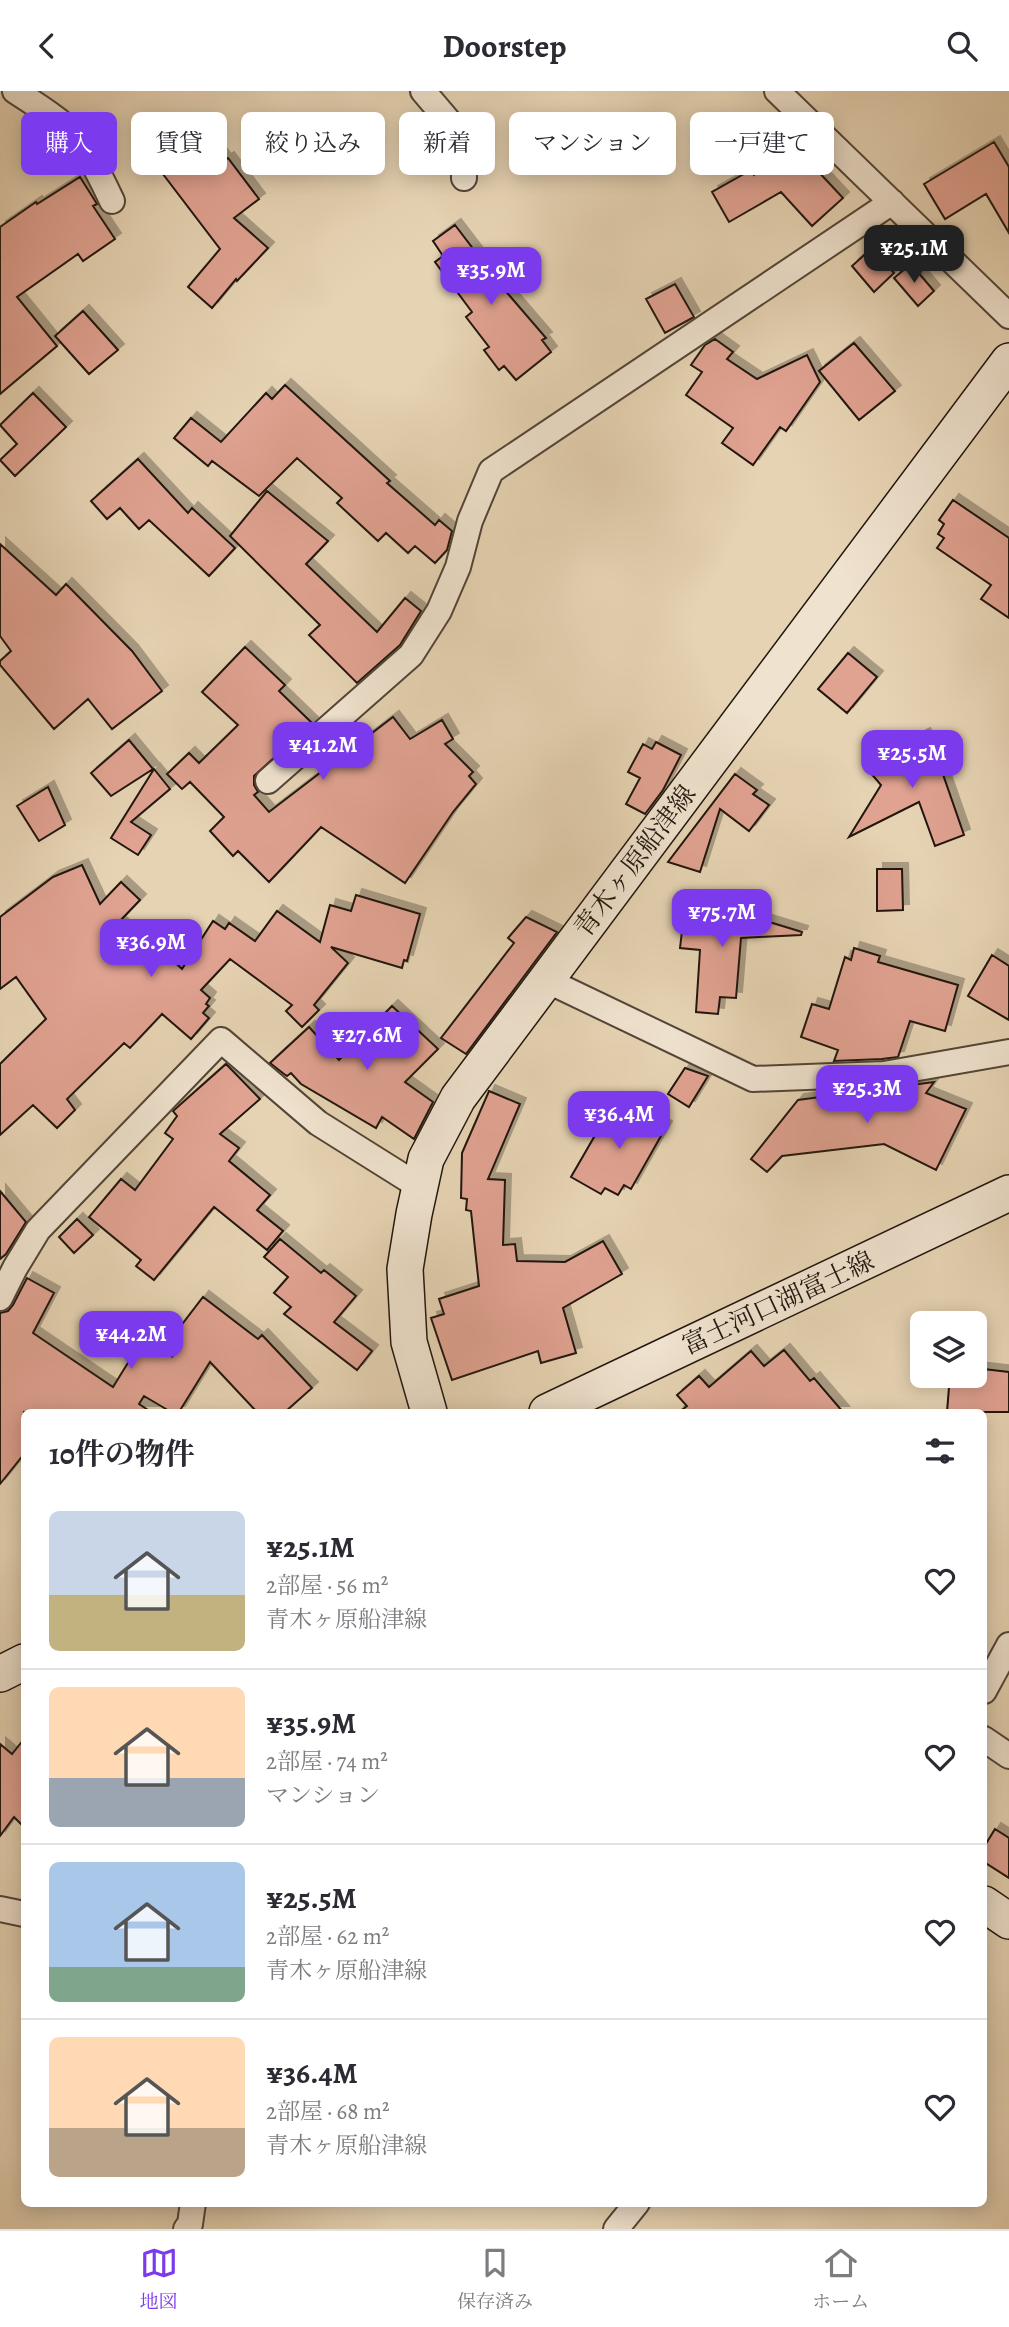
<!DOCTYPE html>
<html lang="ja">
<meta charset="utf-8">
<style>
body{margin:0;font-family:Alegreya,"Noto Serif JP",serif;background:#f7f7f7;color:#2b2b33;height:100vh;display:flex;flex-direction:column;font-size:26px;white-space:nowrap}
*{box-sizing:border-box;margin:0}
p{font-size:23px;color:#7c7c81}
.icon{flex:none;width:38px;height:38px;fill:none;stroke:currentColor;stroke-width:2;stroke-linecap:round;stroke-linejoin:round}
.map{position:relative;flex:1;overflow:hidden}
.sheet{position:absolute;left:21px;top:1318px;width:966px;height:798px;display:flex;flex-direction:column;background:#fff;border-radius:10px;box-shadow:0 4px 18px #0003}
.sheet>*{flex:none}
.guide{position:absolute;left:21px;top:21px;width:968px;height:63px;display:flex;gap:14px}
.fabs{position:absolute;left:910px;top:1220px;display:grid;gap:14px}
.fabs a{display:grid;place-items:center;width:77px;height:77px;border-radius:10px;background:#fff;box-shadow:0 4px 18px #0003;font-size:35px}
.price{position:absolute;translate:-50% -60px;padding:0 16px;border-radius:14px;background:#7c3aed;color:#fff;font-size:23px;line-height:46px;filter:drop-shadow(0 2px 4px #0008)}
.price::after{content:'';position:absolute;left:50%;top:42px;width:21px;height:16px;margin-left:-10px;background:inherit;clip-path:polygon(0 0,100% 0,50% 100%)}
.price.selected{background:#222;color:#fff}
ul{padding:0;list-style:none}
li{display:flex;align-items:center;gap:21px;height:175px;padding:0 28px}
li+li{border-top:2px solid #e1e1e2}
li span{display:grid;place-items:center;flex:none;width:196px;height:140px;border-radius:10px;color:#555}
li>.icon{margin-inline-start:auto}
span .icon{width:84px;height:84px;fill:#fffc;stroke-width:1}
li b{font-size:30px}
h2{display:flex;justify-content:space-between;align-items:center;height:84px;padding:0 28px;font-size:30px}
.pill{padding:0 24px;border-radius:10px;background:#fff;box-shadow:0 4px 18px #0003;font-size:24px;line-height:63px}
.pill.selected{background:#7c3aed;color:#fff}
header{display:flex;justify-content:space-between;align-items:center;height:91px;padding:0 28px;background:#fff;font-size:32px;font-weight:700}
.tab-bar{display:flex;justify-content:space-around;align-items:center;height:98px;border-top:2px solid #e1e1e2;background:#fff;font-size:19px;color:#7c7c81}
.tab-bar a{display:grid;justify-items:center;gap:4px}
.tab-bar .selected{color:#7c3aed}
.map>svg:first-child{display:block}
.building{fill:#e0a291;stroke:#21160e;stroke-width:2;filter:url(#shadow)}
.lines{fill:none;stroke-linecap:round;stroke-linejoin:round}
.minor-casing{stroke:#524537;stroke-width:28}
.secondary-casing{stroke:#21160e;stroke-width:38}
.minor{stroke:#efe2ce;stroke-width:24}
.secondary{stroke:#efe2ce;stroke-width:35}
.labels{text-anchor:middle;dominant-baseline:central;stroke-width:7;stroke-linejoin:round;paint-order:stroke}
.street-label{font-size:26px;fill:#21160e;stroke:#efe2ce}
</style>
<header><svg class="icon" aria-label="back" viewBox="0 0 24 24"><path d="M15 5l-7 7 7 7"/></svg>Doorstep<svg class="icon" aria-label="search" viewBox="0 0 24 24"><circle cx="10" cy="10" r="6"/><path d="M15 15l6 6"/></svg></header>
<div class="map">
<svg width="1009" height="2138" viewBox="0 0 1009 2138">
<defs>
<filter id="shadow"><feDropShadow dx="6" dy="-6" stdDeviation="0" flood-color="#0004"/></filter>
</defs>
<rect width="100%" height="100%" fill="#e6d3b3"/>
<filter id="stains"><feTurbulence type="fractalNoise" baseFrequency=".00286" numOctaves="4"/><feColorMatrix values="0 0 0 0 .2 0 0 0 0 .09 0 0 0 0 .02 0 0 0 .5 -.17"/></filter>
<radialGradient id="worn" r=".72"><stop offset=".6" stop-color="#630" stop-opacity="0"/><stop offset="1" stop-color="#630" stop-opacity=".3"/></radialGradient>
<path class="building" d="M200 35 225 69 228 67 259 108 234 127 268 157 237 190 236 188 212 217 188 196 220 158 153 70Z
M994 51 1009 76V142L986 103 945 128 924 93Z
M801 62 843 107 812 135 781 101 729 131 712 101 751 79 754 84 777 63 787 74Z
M80 86 97 113 93 115 115 148 83 170 78 163 17 206 57 255 0 303V136L36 111 37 113Z
M455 134 503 197 546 247 542 249 551 261 516 289 504 275 499 279 484 259 489 256 466 226 472 221 435 171 443 165 433 150Z
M872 157 894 182 874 201 852 175Z
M911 173 934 200 918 215 894 187Z
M675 193 694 226 665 242 646 208Z
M83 220 118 259 89 283 55 245Z
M715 248 733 261 727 268 757 288 807 264 820 291 786 340 780 336 753 374 722 352 733 337 686 304 702 281 691 274 705 254Z
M854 252 895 300 859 329 819 280Z
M285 294 390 390 387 392 435 434 439 429 452 440 447 459 435 472 415 455 408 462 386 442 378 450 337 412 342 407 297 367 259 405 212 370 208 375 174 347 191 327 221 351 266 302 272 308Z
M33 302 66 336 15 385 0 369 17 353 0 334Z
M138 368 188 422 192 417 235 457 209 485 149 429 139 438 120 417 107 428 91 410Z
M267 400 328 450 306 473 377 541 405 507 421 520 400 554 357 592 309 544 320 534 230 445Z
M953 409 1009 447V527L981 508 991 494 937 457 944 447 938 443 944 433 939 429Z
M0 453 56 504 66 493 132 560 162 600 112 638 88 608 54 638 0 574V570L11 560 0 545Z
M245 556 285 594 279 600 312 632 254 685V694L258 701 254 704 269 721 393 626 410 648 442 629 453 648 445 653 473 681 469 685 476 693 453 721 405 792 321 736 269 791 238 760 233 765 210 740 224 726 190 691 182 698 167 683 189 662 199 672 238 634 202 601Z
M848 562 877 586 847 622 818 598Z
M924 643 939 672 964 744 935 755 919 711 849 746 881 694 864 674Z
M129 649 153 678 111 705 91 682Z
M656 651 681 664 663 699 645 723 626 713 640 687 628 681 643 653 652 658Z
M154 678 170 698 131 731 151 744 138 764 111 747Z
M735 683 757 699 753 703 769 714 749 740 720 718 700 781 668 771Z
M48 696 65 734 39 750 17 715Z
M82 774 100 813 121 791 140 809 119 831 166 871 170 867 182 878 213 830 225 838 229 832 255 850 277 820 320 851 330 814 351 820 356 804 420 823 407 870 404 869 402 877 331 856 348 872 314 914 319 919 302 936 286 920 292 914 230 868 201 899 210 907 206 913 209 915 203 922 209 927 191 948 162 923 130 957 124 952 67 1008 75 1019 57 1037 33 1014 0 1044V973L46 928 16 886 0 898V826L53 786Z
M877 778H902L903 819 877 820Z
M728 808 727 818 802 841 801 844 741 847 736 907 720 906 718 923 696 921 700 859 680 857 684 823 704 825 706 809Z
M526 826 557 841 466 963 441 947 514 852 508 847Z
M854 857 880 865 878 871 958 894 945 940 910 930 898 966 882 968 834 970 838 959 801 946 812 913 829 918 845 866 851 869Z
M992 864 1009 875V929L968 905Z
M392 915 438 958 405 991 433 1011 414 1048 382 1026 376 1037 301 993 291 982 287 985 284 983 270 972 309 936 339 969Z
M226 973 260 1008 220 1043 239 1057 229 1070 270 1104 257 1119 283 1140 267 1159 214 1116 154 1189 136 1175 141 1169 89 1126 121 1088 135 1099 173 1048 165 1042 177 1025 173 1020Z
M685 977 708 985 689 1016 668 1003Z
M934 991 926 1002 966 1018 936 1079 884 1053 782 1065 767 1081 751 1068 798 1009Z
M489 1000 520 1013 488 1088 505 1089 503 1154 515 1153 517 1170 565 1171 603 1150 622 1183 563 1217 576 1262 541 1272 538 1260 452 1289 431 1227 444 1223 439 1208 479 1195 471 1120 466 1119 467 1108 461 1107 462 1062Z
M627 1013 666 1036 631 1098 624 1094 618 1104 605 1097 601 1103 571 1086 612 1015 622 1021Z
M0 1100 26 1131 6 1163 0 1168Z
M77 1128 93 1144 74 1162 59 1146Z
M280 1148 321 1182 324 1179 356 1205 334 1231 372 1260 357 1279 284 1223 291 1216 274 1202 288 1186 264 1166Z
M27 1187 54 1202 33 1242 113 1296 142 1249 173 1266 164 1257 203 1206 258 1248 262 1244 312 1297 285 1321H257L210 1271 179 1321H171L144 1305 139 1313 151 1321H24V1363L0 1393V1222L8 1220 13 1214Z
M784 1259 810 1290 814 1287 843 1321H679L687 1315 677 1304 699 1285 709 1296 751 1260 764 1275Z
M975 1277 1009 1281V1321H947L950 1284H975Z
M24 1648V1736L14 1726 0 1745V1653L12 1663Z
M995 1738 1009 1747V1787L984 1771V1756Z"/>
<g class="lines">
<defs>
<path id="minor" d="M15 0C32 11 50 22 65 35 86 54 100 85 112 110
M423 0 463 47 464 87
M777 0 1009 225
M268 690 411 564 439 520 458 476 470 430 491 380 892 111
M546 889 753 988 884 983 1009 961
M0 1207 15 1177 38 1139 221 949 318 1032 420 1096
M984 1600 1009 1554
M984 1648 1009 1665
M0 1818 24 1823
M186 2138 190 2133 193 2112
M616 2138 637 2112"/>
<path id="secondary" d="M429 1321 409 1251 405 1178 414 1123 426 1068 458 1007 1009 270
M547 1321 1009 1102
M0 1583 24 1571
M984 1813 1009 1830"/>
</defs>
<use href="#minor" class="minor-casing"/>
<use href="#secondary" class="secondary-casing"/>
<use href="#minor" class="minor"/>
<use href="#secondary" class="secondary"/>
</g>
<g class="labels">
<g class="street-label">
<text transform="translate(635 770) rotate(-53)">青木ヶ原船津線</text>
<text transform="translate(778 1212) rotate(-25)">富士河口湖富士線</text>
</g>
</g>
<rect width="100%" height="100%" filter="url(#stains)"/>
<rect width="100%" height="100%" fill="url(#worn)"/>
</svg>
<div class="fabs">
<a><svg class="icon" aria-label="layers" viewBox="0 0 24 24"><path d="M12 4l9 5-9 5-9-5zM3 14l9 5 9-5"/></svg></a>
</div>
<b class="price selected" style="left:914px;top:194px">¥25.1M</b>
<b class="price" style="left:491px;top:216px">¥35.9M</b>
<b class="price" style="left:323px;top:691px">¥41.2M</b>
<b class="price" style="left:912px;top:699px">¥25.5M</b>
<b class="price" style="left:722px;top:858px">¥75.7M</b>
<b class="price" style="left:151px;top:888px">¥36.9M</b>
<b class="price" style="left:367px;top:981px">¥27.6M</b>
<b class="price" style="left:867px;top:1034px">¥25.3M</b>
<b class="price" style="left:619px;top:1060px">¥36.4M</b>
<b class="price" style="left:131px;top:1280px">¥44.2M</b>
<div class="guide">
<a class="pill selected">購入</a>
<a class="pill">賃貸</a>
<a class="pill">絞り込み</a>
<a class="pill">新着</a>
<a class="pill">マンション</a>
<a class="pill">一戸建て</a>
</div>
<section class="sheet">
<h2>10件の物件<svg class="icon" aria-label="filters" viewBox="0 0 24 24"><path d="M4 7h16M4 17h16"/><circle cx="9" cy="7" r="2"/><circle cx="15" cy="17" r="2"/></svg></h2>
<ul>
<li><span style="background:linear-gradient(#c9d6e8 60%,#c2b280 0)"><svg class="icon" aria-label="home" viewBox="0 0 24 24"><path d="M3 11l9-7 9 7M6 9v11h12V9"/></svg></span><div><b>¥25.1M</b><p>2部屋 · 56 m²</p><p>青木ヶ原船津線</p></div><svg class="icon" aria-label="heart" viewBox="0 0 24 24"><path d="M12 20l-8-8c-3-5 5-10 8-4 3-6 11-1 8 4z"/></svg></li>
<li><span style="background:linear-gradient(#ffd9b3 65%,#9aa5b1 0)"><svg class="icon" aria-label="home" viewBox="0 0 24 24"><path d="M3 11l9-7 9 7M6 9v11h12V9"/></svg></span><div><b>¥35.9M</b><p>2部屋 · 74 m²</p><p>マンション</p></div><svg class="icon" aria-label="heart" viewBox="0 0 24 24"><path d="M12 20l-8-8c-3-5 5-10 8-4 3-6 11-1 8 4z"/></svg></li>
<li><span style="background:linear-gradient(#a9c7e8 75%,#7fa58c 0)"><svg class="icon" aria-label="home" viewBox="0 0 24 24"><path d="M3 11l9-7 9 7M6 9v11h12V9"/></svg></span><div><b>¥25.5M</b><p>2部屋 · 62 m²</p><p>青木ヶ原船津線</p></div><svg class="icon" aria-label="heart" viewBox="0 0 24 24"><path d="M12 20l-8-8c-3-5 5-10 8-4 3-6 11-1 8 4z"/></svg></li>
<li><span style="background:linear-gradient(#ffd9b3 65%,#b9a48a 0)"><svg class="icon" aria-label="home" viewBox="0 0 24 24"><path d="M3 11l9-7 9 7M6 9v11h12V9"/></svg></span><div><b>¥36.4M</b><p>2部屋 · 68 m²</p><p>青木ヶ原船津線</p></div><svg class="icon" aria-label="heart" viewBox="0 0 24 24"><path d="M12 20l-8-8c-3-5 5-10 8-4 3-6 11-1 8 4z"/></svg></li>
</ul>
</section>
</div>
<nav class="tab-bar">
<a class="selected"><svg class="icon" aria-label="map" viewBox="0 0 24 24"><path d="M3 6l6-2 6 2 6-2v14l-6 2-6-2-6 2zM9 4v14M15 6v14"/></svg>地図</a>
<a><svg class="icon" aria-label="saved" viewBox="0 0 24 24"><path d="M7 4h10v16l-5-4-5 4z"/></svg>保存済み</a>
<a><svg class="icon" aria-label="home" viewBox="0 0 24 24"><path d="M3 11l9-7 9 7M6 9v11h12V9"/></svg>ホーム</a>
</nav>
